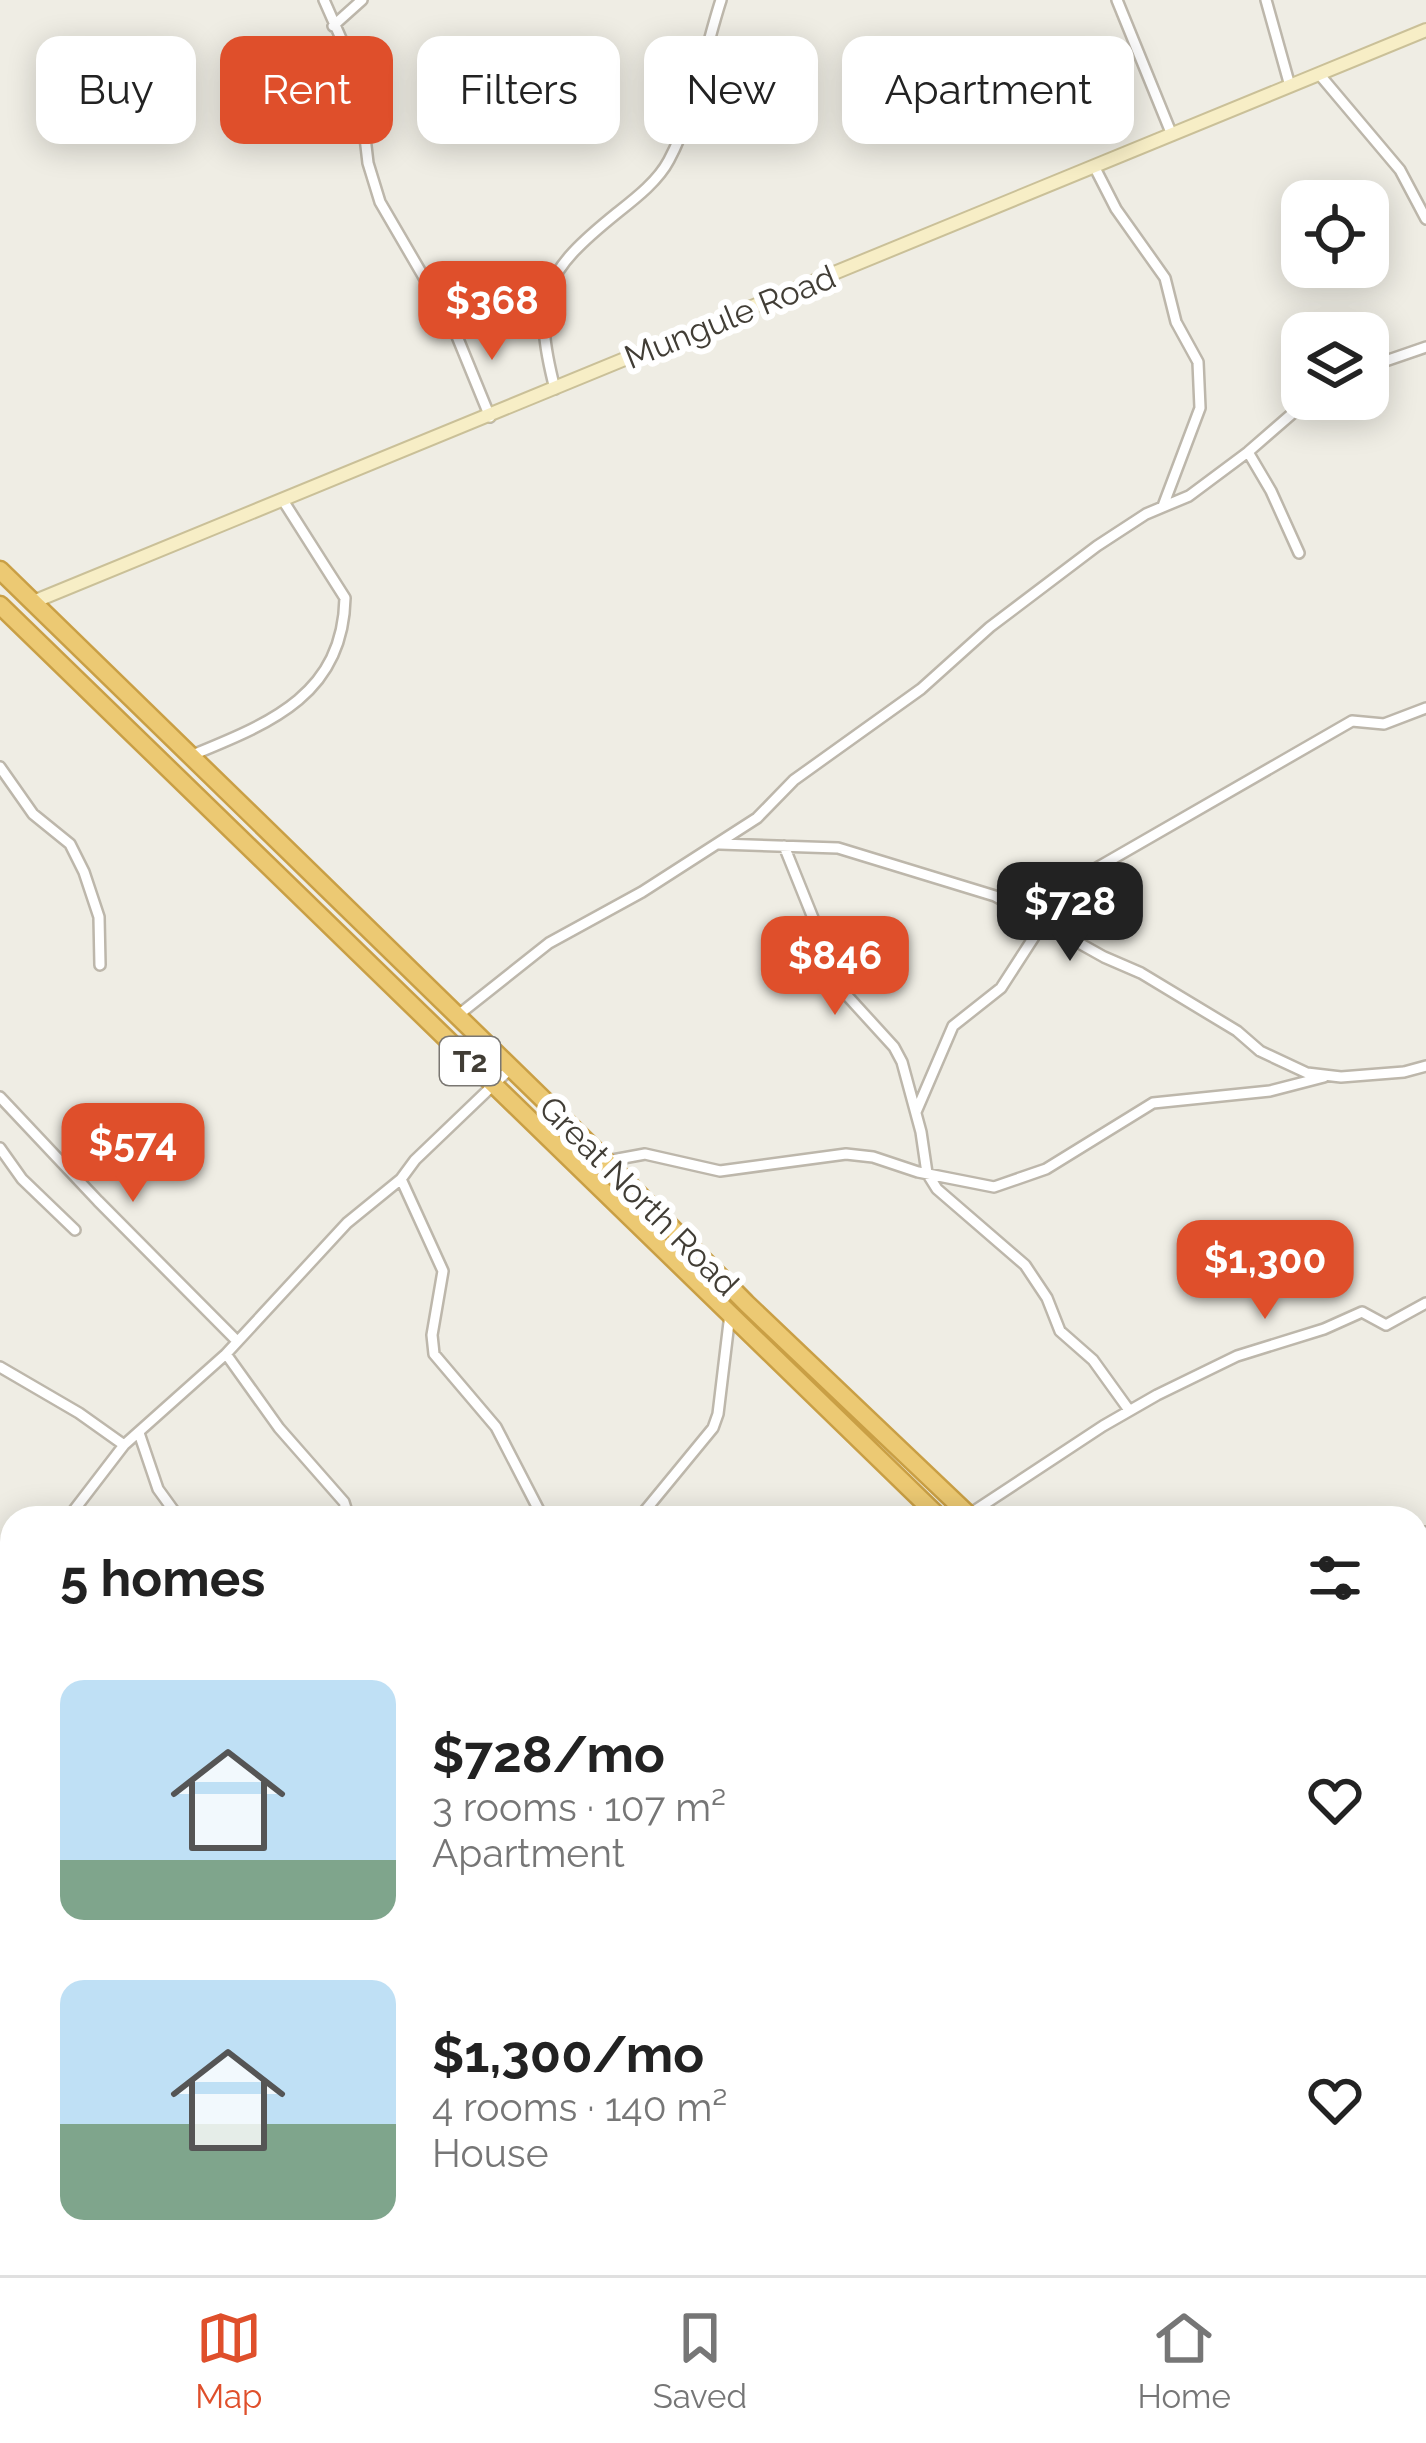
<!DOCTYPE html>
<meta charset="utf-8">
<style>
body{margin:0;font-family:Raleway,sans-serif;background:#f6f6f6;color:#222;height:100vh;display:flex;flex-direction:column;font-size:45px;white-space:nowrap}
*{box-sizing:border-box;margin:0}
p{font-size:39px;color:#767676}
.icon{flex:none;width:66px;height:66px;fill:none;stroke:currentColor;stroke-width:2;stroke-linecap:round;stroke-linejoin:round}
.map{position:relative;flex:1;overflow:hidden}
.sheet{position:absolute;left:0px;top:1506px;width:1428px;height:771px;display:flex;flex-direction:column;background:#fff;border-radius:36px 36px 0 0;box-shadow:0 6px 30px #0003}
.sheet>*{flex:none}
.hud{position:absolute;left:36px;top:36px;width:1356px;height:108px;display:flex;gap:24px}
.fabs{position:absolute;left:1281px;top:180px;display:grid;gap:24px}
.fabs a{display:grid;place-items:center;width:108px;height:108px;border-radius:24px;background:#fff;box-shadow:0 6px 30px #0003;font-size:60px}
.price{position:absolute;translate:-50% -102px;padding:0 27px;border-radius:24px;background:#df4f2b;color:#fff;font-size:39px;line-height:78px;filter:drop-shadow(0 3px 6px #0008)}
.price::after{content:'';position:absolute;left:50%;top:72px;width:36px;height:27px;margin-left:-18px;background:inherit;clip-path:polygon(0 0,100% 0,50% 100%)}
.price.current{background:#222;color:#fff}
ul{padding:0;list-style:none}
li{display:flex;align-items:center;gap:36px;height:300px;padding:0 60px}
li span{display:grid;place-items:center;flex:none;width:336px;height:240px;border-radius:24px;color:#555}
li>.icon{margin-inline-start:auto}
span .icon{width:144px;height:144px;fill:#fffc;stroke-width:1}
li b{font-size:51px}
h2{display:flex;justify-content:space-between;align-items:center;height:144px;padding:0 60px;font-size:51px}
.chip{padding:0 42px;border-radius:24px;background:#fff;box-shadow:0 6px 30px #0003;font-size:42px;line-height:108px}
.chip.current{background:#df4f2b;color:#fff}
.tabs{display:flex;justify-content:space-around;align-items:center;height:168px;border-top:3px solid #e0e0e0;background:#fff;font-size:33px;color:#767676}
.tabs a{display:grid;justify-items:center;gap:6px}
.tabs .current{color:#df4f2b}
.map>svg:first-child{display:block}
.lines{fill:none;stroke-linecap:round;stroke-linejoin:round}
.street-casing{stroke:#bdb7ab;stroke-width:14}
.secondary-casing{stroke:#cac098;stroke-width:16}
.highway-casing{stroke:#c99f45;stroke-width:21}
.street{stroke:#fff;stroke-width:9}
.secondary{stroke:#f7eec6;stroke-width:12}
.highway{stroke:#ecc973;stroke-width:16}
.labels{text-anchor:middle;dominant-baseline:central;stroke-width:12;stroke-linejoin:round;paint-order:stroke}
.shield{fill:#fff;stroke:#7a7772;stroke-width:3}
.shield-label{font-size:30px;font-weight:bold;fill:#413d35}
.street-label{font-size:33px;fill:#413d35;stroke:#fff}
</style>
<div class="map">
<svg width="1426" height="2275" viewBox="0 0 1426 2275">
<rect width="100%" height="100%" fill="#efede4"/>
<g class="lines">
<defs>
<path id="street" d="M324 0 358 77 368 163 380 202 454 329 490 417
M1117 0 1172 135
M1266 0 1290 86
M333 26 362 0
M1319 74 1400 170 1426 219
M1095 168 1116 209 1165 278 1176 322 1198 362 1200 408 1163 506
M1368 367 1426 347
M555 389C531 296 544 272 617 213 636 198 658 181 669 160 695 111 704 52 721 0
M1248 452 1271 491 1299 553
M190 756C268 724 343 696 345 598L284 502
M0 767 33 814 70 844 84 872 99 917 100 965
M720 844 838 848 995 896 1104 957 1141 973 1237 1031 1260 1051 1307 1073 1341 1077 1404 1072 1426 1066
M784 846 842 990 894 1047 902 1062 921 1132 927 1173 937 1189 1025 1265 1047 1298 1060 1331 1093 1360 1129 1410
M1022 911 1352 721 1384 724 1426 708
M457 1016 549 943 642 892 757 818 794 780 921 689 990 627 1097 546 1146 514 1189 496 1248 452 1309 399
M0 1097 98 1201 237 1341
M916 1112 953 1026 1001 988 1043 923
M0 1148 22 1179 75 1230
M607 1161 645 1154 720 1171 846 1154 873 1157 918 1172 994 1187 1046 1169 1153 1103 1270 1091 1324 1077
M401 1179 443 1271 432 1335 434 1354 496 1427 543 1518
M226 1354 279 1428 344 1502 349 1518
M0 1367 79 1413 124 1445
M139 1433 158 1489 179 1518
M968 1515 1103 1426 1157 1395 1237 1356 1324 1329 1362 1312 1386 1325 1426 1303
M68 1518 124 1445 226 1354 347 1223 401 1179 415 1160 511 1068
M639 1518 713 1428 718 1414 730 1314
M1416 1532H1426
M0 1633 12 1609
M1416 1733 1426 1740
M0 1862 12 1856
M0 2000 12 2011
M0 2244 12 2254
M520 2265 535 2275
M801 2265 806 2275
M1046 2265 1052 2275
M1099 2265 1105 2275
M5 2275 12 2258
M39 2275 74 2265
M177 2275 178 2265
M949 2275 993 2265
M1225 2275 1226 2265"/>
<path id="secondary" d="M33 602 1426 30"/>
<path id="highway" d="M0 570 587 1142 746 1303 972 1518
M0 605 940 1518
M1416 1950 1426 1960
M1416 1980 1426 1990"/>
</defs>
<use href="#street" class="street-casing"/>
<use href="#secondary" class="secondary-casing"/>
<use href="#highway" class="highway-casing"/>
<use href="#street" class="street"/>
<use href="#secondary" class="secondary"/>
<use href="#highway" class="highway"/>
</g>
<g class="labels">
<rect class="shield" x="440" y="1037" width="60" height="48" rx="9"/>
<g class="shield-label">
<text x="470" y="1061">T2</text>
</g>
<g class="street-label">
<text transform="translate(730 317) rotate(-22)">Mungule Road</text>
<text transform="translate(639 1196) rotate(45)">Great North Road</text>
</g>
</g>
</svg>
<div class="fabs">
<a><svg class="icon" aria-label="locate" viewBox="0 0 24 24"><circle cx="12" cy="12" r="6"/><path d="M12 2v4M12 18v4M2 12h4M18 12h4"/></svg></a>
<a><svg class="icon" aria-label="layers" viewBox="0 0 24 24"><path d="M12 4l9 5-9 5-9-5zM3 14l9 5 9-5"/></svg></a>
</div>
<b class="price" style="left:492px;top:363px">$368</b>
<b class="price current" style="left:1070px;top:964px">$728</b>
<b class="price" style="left:835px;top:1018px">$846</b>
<b class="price" style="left:133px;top:1205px">$574</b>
<b class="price" style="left:1265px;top:1322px">$1,300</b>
<div class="hud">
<a class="chip">Buy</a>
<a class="chip current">Rent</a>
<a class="chip">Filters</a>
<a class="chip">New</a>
<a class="chip">Apartment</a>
</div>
<section class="sheet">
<h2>5 homes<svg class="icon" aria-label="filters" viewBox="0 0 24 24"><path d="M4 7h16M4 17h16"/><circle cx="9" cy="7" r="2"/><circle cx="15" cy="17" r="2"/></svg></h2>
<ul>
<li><span style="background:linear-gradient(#bfe0f5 75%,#7fa58c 0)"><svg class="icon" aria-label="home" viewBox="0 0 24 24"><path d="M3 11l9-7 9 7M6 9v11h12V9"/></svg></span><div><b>$728/mo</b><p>3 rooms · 107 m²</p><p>Apartment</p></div><svg class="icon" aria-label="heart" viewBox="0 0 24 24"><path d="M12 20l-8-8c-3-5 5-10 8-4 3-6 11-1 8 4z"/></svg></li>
<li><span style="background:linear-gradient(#bfe0f5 60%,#7fa58c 0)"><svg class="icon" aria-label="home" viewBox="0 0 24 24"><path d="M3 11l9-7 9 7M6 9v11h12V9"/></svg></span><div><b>$1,300/mo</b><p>4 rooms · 140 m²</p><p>House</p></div><svg class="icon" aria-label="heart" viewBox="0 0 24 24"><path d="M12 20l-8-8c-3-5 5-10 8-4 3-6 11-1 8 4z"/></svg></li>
</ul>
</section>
</div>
<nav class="tabs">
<a class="current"><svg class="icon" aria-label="map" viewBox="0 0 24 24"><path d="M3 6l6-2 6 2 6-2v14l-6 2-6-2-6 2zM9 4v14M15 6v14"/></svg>Map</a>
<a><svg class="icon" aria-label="saved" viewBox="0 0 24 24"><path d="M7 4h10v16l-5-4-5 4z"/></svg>Saved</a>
<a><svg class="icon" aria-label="home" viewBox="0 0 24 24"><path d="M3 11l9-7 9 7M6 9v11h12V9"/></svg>Home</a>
</nav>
